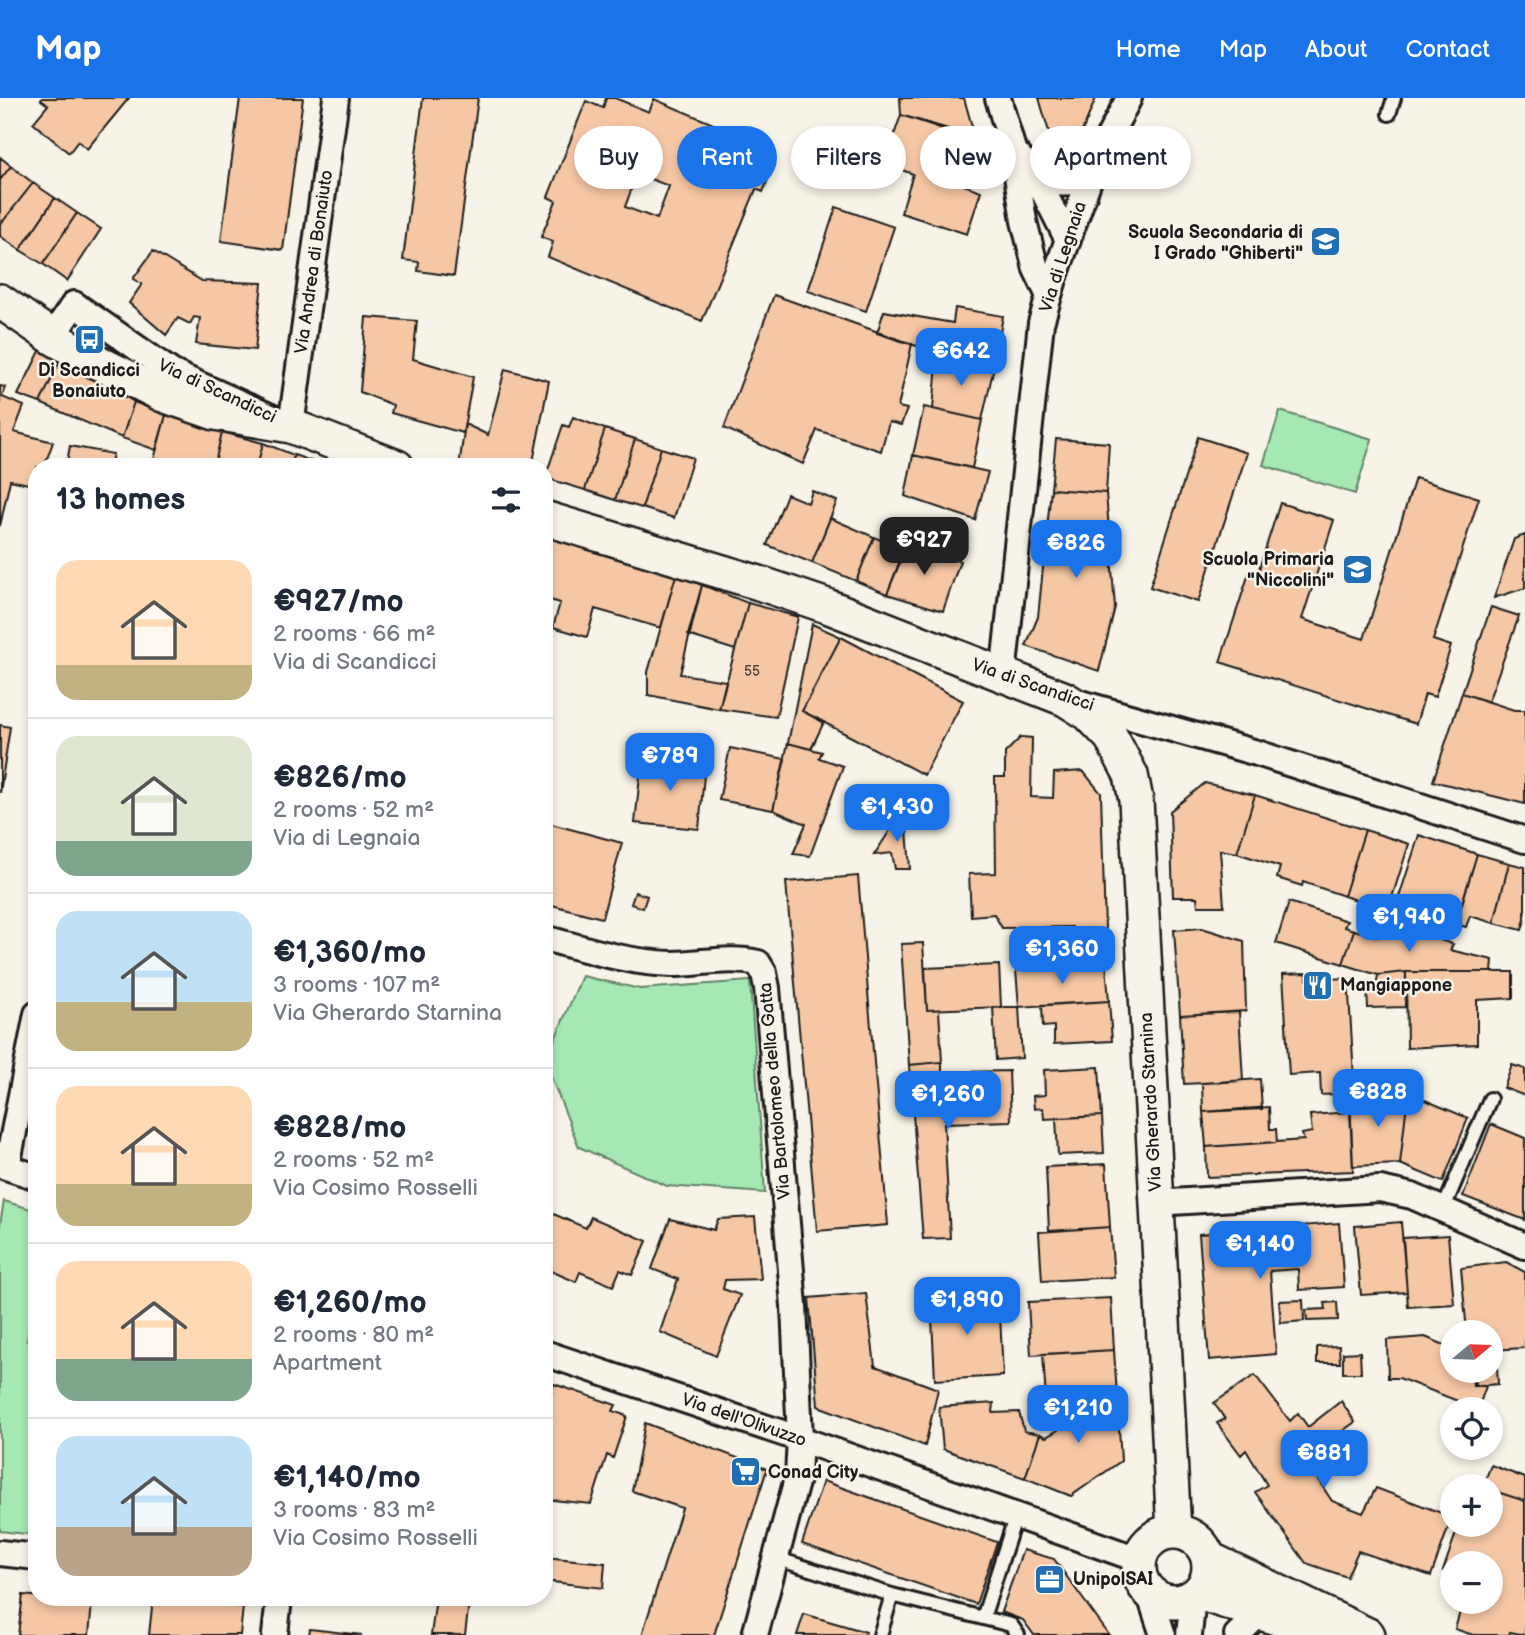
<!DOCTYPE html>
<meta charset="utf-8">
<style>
body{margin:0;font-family:"Balsamiq Sans",sans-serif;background:#f2f2f3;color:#1f2937;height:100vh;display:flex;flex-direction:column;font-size:26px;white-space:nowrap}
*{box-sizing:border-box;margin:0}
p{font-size:23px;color:#747a83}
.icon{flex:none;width:38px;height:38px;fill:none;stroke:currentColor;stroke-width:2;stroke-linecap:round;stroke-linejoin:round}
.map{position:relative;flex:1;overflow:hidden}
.panel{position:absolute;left:28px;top:360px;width:525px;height:1148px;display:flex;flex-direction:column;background:#fff;border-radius:28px;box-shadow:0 4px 10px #0003}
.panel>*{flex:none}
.top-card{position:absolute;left:574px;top:28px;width:665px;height:63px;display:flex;gap:14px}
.needle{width:46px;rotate:71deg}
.buttons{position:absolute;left:1440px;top:1222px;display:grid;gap:14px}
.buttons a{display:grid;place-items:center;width:63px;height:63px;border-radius:50%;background:#fff;box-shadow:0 4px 10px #0003;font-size:35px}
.price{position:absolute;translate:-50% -60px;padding:0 16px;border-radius:14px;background:#1a73e8;color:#fff;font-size:23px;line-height:46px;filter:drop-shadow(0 2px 4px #0008)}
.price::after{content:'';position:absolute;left:50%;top:42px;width:21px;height:16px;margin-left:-10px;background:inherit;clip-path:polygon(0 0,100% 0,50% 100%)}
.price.on{background:#222;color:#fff}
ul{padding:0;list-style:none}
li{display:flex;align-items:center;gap:21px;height:175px;padding:0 28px}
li+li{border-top:2px solid #e0e1e3}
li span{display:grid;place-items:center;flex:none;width:196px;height:140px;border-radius:21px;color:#555}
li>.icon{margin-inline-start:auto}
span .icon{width:84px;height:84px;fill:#fffc;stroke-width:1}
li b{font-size:30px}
h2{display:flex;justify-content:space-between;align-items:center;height:84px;padding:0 28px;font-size:30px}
.tag{padding:0 24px;border-radius:32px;background:#fff;box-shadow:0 4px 10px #0003;font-size:24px;line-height:63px}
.tag.on{background:#1a73e8;color:#fff}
header{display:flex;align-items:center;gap:42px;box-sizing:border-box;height:98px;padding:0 35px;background:#1a73e8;color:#fff}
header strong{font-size:33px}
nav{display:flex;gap:38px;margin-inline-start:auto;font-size:24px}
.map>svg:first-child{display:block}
.green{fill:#a5e8b3;stroke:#608268;stroke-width:2}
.building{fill:#f6c7a5;stroke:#1c1c1c;stroke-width:2;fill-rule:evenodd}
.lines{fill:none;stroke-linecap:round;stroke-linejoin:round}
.lane-casing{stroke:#1c1c1c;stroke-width:18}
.street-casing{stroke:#1c1c1c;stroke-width:30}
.secondary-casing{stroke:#1c1c1c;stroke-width:38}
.lane{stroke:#f7f3e8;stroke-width:12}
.street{stroke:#f7f3e8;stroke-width:24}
.secondary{stroke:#f7f3e8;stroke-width:33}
.labels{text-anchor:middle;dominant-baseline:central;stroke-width:5;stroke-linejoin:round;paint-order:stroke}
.number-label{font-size:14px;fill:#52473e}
.poi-label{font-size:18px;font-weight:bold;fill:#1c1c1c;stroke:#f7f3e8;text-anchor:start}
.street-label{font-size:18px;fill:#1c1c1c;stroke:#f7f3e8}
</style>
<header>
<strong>Map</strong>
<nav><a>Home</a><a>Map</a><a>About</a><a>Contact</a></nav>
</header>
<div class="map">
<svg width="1525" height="1537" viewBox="0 0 1525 1537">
<rect width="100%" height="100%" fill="#f7f3e8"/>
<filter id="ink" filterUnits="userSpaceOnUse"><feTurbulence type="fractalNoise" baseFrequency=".0143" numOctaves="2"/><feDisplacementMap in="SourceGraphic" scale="14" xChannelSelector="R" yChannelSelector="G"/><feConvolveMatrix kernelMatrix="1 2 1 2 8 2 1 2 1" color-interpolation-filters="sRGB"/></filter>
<g filter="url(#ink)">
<path class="green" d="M1280 313 1372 341 1355 396 1263 367Z
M582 878 640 891 750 883 765 1095 667 1088 579 1049 545 964Z
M4 1103 37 1113V1187L27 1243 37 1245 35 1437 0 1433V1126Z"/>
<path class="building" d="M42 0H129L87 51 78 43 69 55 33 25 48 7 41 2Z
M240 0H303L283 152 221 143Z
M423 0H478L454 178 418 173 419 164 403 162Z
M606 0H615L649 14 654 1 749 41 743 54 774 66 763 94 756 91 702 223 548 159 553 144 541 139 556 103 548 99 586 3 603 10ZM637 76 669 88 657 121 625 109Z
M900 0H964L975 39 901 17Z
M1039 0H1096L1079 41 1054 51Z
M901 17 967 39 952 83 981 93 967 136 901 115 913 76 884 66Z
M0 59 11 68 0 82Z
M11 68 33 85 0 127V82Z
M33 85 55 100 20 152 0 138V127Z
M55 100 77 115 43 166 20 152Z
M836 109 894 129 866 213 808 193Z
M77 115 101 131 67 183 43 166Z
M153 153 202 183 262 185 255 252 196 246 200 220 194 219 190 226 178 220 166 237 129 205 142 186 133 181Z
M774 197 912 246 898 309 907 311 901 327 889 324 881 353 817 332 803 366 724 330Z
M955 210 1003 218 993 273 877 235 884 213 953 225Z
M366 219 417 223 413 261 473 279 463 335 391 315 393 307 360 294Z
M41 251 62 259 40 305 18 297Z
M938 255 993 273 982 322 933 311Z
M62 259 134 304 122 340 40 305Z
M505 271 549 283 532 369H459L465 326 488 337Z
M0 288 5 289 2 299 24 308 14 334 53 344 44 369H37V388L10 382 0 428Z
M134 304 166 317 156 352 122 340Z
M924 309 982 322 972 370 913 357Z
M166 317 222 334 214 369H152Z
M573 319 605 331 585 392 545 380 563 327 569 329Z
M605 331 635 341 615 402 585 392Z
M222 334 263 345 257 369H214Z
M1198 339 1247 355 1198 504 1150 489Z
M635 341 661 350 642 410 615 402Z
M1056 341 1109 345 1106 395 1051 391Z
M263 345 294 357 291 369H257Z
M70 348 113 356 110 368 117 369H66Z
M661 350 693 360 674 420 642 410Z
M294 357 314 364 312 369H291Z
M913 357 988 374 975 422 905 398Z
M1415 380 1479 400 1433 542 1451 548 1435 599 1425 596 1416 626 1220 564 1250 472 1258 474 1280 405 1334 422 1302 521 1364 541Z
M1051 391 1106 395 1115 509 1099 573 1026 548 1038 519Z
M812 393 837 403 812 465 767 447 787 396 808 405Z
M830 420 874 439 856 483 812 465Z
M544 437 676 477 661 530 595 511 587 539 553 529 560 505 544 500Z
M1525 437V490L1494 500 1514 441Z
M874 439 904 452 887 496 856 483Z
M909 442 960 463 943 513 887 496Z
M676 477 702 487 680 576 726 583 719 611 648 597V574Z
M702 487 748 505 735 552 688 537Z
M748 505 798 519 776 619 719 611Z
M1491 509 1519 518 1488 604 1462 595Z
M812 526 841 539 802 613 824 624 811 651 788 645Z
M841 539 963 603 924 677 802 613Z
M544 541 550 542 544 566Z
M1462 595 1514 612H1525V706L1433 683Z
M0 627 10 629 0 695Z
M1021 639 1032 640 1031 699 1053 700 1054 675 1083 673 1101 695 1106 866 1074 868 1072 829 1002 830 994 816 971 818 969 776 996 775 995 679H1005V655Z
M788 645 822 654 819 660 843 668 810 758 793 756 806 726 773 712Z
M730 650 785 661 773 712 719 702Z
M642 659 705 666 699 731 635 725Z
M1205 685 1255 697 1237 755 1220 752 1224 808H1198L1197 799H1173L1170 713Z
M1255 697 1365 732 1344 798 1303 784 1302 788 1277 780 1280 769 1237 755Z
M900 717 906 718 910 771H895L892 755 874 757Z
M544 724 622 745 602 820 544 805Z
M1365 732 1409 746 1388 812 1344 798Z
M1419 737 1477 756 1458 818 1442 813 1436 831 1393 818Z
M1477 756 1509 765 1494 825 1470 818 1466 829 1456 826Z
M1509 765 1525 769V821L1522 832 1494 825Z
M858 778 888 1127 817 1133 786 784Z
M635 794 647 798 643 810 631 806Z
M1289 804 1347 823 1344 829 1354 832 1343 866 1276 845Z
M1384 825 1453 846 1450 852 1493 862 1492 874H1406L1378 877 1343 866 1354 832 1379 839Z
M1202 830 1244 843 1246 913 1180 917 1174 832Z
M923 845 927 912H939L942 964 909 967 901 846Z
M1106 866 1109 903 1019 909 1016 872Z
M999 867 1001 909 927 912 925 870Z
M1406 874H1513V900L1477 902V946L1407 950Z
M1406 874 1405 909 1368 910 1367 891 1376 890 1378 877Z
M1307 875V882L1348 880 1355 995 1321 997 1320 975 1289 977 1283 876Z
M1109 903 1112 943 1054 946V928L1043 929 1042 907Z
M993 909H1019L1022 960 996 962Z
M1239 914 1243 983 1184 986 1180 917Z
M942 964V998L963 997 962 974 1009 973 1011 1023 944 1025 950 1140 923 1141 909 967Z
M1512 967 1525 971V998L1504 990Z
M1099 969 1102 1018 1044 1021 1043 1010 1034 1011 1033 998 1045 997 1044 972Z
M1260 981 1262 1011 1203 1014 1202 985Z
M1408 995 1468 1020 1443 1084 1400 1066Z
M1408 995 1400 1066 1353 1068 1350 999Z
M1269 1009 1270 1031H1276L1277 1044 1206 1049 1203 1014Z
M1350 1014 1353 1073 1207 1079 1206 1049 1304 1042 1302 1036 1312 1034 1310 1017Z
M1102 1018 1104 1055 1058 1057 1056 1020Z
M1491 1026 1525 1040V1122L1463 1098Z
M1106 1066 1110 1129 1049 1133 1046 1069Z
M544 1112 586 1130 591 1119 647 1143 632 1177 620 1172 613 1188 580 1174 576 1184 544 1170Z
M755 1119 761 1181 725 1182 723 1191 740 1197 716 1258 660 1234 678 1181 652 1171 670 1121 714 1132 718 1121Z
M1401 1124 1407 1194 1361 1197 1355 1128Z
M1339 1125 1344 1189 1299 1192 1298 1171 1270 1173 1276 1256 1209 1262 1199 1136Z
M1110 1129 1114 1179 1042 1183 1039 1134Z
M1448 1137 1454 1206 1408 1209 1403 1140Z
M1506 1164 1525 1174V1250L1491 1252V1234H1467L1461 1170Z
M1001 1183 1002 1196 980 1198V1185Z
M866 1195 875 1268 938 1291 925 1348 818 1308 809 1200Z
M999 1196 1003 1278 935 1282 931 1200Z
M1111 1200 1114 1252 1031 1257 1028 1204Z
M1303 1202 1304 1223 1281 1225 1279 1203Z
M1337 1204 1338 1222 1307 1223 1306 1212 1326 1211 1325 1205Z
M1425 1239 1452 1250V1272H1472L1473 1288H1486L1478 1311 1399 1280H1388L1387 1242Z
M1339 1248 1340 1265H1317V1249Z
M1114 1252 1117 1298 1046 1302 1043 1256Z
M1360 1254 1361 1275H1343V1255Z
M1497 1269 1498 1286 1475 1288 1474 1272H1491V1270Z
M1255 1277 1290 1323 1298 1315 1308 1329 1341 1303 1355 1324 1304 1361 1332 1403 1363 1415 1376 1390 1452 1419 1431 1478 1358 1453 1347 1479 1306 1465 1255 1394 1267 1387 1246 1352 1241 1357 1217 1325 1225 1321 1214 1305Z
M554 1286 616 1307 613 1313 627 1318 613 1360 607 1357 591 1406 544 1401V1319Z
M1117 1298 1121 1363 1071 1398 1025 1380 1040 1336 1046 1339 1058 1332 1057 1302Z
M994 1305 993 1315 1019 1314 1024 1333 1040 1336 1025 1380 943 1351 939 1309Z
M645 1325 767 1371 714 1537H642L682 1410 632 1393Z
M1491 1367 1525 1380V1403L1491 1392V1388H1483Z
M823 1383 997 1444 976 1506 802 1446Z
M1491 1392 1525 1403V1537L1510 1534 1509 1537H1473L1455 1531 1463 1503H1491V1465H1452V1476L1443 1473 1459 1426H1491Z
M1023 1452 1054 1461 1109 1537H1034L1023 1522 1001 1514Z
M544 1459 605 1465 603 1490 544 1483Z
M23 1497 92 1505 89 1537H18Z
M153 1500 243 1509 240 1537H149Z
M436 1500 469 1504 465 1537H431Z
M804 1516 866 1534 865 1537H797Z
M310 1531 362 1537H309Z"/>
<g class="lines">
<defs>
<path id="lane" d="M1389 16 1394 0
M1443 1112 1490 1001
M775 1460 892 1497 1011 1527 1018 1537
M983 1520 1016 1417
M880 1537 892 1497"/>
<path id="street" d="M998 0 1013 52 1024 123 1036 171 1049 198
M1014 53 1034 75 1068 142
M1034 75C1068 93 1066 87 1095 65
M52 239 74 206 173 275 291 328 336 0
M1003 578 1041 225 1054 181 1095 65 1129 0
M1077 604 1257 655 1525 742
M544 840C586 851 628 865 672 866 701 866 730 858 758 865L764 875 767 890 794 1208 800 1341 798 1377 755 1537
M0 1067 37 1079
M7 1069 37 916
M1156 1105 1380 1091 1412 1098 1525 1148
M544 1255 800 1341 1140 1462
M0 1455 37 1459
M1148 1492 1163 1537
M275 1537 279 1500
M1189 1537 1193 1499
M1237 1537 1260 1515"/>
<path id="secondary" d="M0 203 52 239 81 256 163 297 215 315 291 328 397 369
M544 420 759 485 827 508 1065 601 1089 616 1111 639 1131 677 1136 702 1174 1434
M1139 1469a35 35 0 1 1 70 0a35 35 0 1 1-70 0Z
M1208 1460 1368 1537
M1199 1495 1301 1528 1334 1535"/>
</defs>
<use href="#lane" class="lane-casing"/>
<use href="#street" class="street-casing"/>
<use href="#secondary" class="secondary-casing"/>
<use href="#lane" class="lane"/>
<use href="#street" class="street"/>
<use href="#secondary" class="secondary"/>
</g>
</g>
<defs>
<symbol id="school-square" viewBox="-11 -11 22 22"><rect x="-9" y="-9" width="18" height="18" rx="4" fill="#1f6fb2" stroke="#f7f3e8"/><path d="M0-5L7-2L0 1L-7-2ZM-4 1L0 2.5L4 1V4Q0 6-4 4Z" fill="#fff"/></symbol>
<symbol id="bus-square" viewBox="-11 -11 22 22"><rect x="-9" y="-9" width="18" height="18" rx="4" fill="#1f6fb2" stroke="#f7f3e8"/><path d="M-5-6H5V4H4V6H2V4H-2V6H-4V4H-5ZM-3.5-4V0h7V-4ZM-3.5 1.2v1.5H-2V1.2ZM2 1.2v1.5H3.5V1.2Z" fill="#fff"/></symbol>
<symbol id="restaurant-square" viewBox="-11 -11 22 22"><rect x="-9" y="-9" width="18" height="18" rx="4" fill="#1f6fb2" stroke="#f7f3e8"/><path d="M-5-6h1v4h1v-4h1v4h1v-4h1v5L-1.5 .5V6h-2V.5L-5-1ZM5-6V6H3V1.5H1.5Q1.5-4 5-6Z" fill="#fff"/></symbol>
<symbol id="supermarket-square" viewBox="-11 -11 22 22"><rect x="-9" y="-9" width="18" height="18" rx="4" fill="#1f6fb2" stroke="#f7f3e8"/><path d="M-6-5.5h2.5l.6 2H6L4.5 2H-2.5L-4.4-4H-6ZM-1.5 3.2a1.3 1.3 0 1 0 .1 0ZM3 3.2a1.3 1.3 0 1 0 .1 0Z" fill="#fff"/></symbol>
<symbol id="office-square" viewBox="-11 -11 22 22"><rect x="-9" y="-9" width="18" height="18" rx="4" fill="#1f6fb2" stroke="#f7f3e8"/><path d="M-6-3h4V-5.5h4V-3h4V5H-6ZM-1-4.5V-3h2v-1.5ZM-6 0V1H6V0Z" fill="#fff"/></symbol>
</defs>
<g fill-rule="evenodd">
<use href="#school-square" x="1308" y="126" width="35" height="35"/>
<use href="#bus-square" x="72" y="224" width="35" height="35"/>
<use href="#school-square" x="1340" y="454" width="35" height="35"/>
<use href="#restaurant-square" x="1300" y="870" width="35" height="35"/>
<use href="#supermarket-square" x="728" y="1356" width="35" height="35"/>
<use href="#office-square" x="1032" y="1464" width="35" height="35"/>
</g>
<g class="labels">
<g class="number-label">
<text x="752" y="573">55</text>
</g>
<g class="poi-label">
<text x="1303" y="134" text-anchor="end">Scuola Secondaria di<tspan x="1303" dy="21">I Grado "Ghiberti"</tspan></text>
<text x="89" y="272" text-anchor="middle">Di Scandicci<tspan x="89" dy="21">Bonaiuto</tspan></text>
<text x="1334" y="461" text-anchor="end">Scuola Primaria<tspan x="1334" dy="21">"Niccolini"</tspan></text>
<text x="1340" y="887">Mangiappone</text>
<text x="768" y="1374">Conad City</text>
<text x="1073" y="1481">UnipolSAI</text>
</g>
<g class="street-label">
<text transform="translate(1063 159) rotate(-72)">Via di Legnaia</text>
<text transform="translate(314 164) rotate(-82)">Via Andrea di Bonaiuto</text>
<text transform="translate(217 293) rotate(25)">Via di Scandicci</text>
<text transform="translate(1033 587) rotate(19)">Via di Scandicci</text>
<text transform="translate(775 993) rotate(-95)">Via Bartolomeo della Gatta</text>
<text transform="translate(1151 1004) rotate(-93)">Via Gherardo Starnina</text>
<text transform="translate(744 1322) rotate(19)">Via dell'Olivuzzo</text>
</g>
</g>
</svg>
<div class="buttons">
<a><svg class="needle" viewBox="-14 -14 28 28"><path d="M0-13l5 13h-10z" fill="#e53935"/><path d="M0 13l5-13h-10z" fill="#747a83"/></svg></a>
<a><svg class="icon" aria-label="locate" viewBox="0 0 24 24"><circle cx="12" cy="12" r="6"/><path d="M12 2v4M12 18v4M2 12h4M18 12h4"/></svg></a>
<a>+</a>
<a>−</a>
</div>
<b class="price" style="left:961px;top:290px">€642</b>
<b class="price on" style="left:924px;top:479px">€927</b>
<b class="price" style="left:1076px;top:482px">€826</b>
<b class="price" style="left:670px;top:695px">€789</b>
<b class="price" style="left:897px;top:746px">€1,430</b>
<b class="price" style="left:1409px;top:856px">€1,940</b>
<b class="price" style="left:1062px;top:888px">€1,360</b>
<b class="price" style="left:1378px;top:1031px">€828</b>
<b class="price" style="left:948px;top:1033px">€1,260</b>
<b class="price" style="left:1260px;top:1183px">€1,140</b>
<b class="price" style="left:967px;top:1239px">€1,890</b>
<b class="price" style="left:1078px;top:1347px">€1,210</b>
<b class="price" style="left:1324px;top:1392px">€881</b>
<div class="top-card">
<a class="tag">Buy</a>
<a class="tag on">Rent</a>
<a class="tag">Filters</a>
<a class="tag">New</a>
<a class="tag">Apartment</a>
</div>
<section class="panel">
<h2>13 homes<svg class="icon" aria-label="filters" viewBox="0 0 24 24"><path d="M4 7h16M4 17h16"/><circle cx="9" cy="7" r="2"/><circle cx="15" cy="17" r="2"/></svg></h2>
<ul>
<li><span style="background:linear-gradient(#ffd9b3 75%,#c2b280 0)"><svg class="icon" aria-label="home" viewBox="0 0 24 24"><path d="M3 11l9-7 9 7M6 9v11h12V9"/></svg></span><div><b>€927/mo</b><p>2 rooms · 66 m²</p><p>Via di Scandicci</p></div></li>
<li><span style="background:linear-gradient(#dfe7d0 75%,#7fa58c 0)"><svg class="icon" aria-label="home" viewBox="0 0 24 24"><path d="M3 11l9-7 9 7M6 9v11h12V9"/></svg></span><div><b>€826/mo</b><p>2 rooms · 52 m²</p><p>Via di Legnaia</p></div></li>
<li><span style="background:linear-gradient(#bfe0f5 65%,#c2b280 0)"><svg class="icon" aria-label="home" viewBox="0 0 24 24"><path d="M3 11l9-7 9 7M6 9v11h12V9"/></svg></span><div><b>€1,360/mo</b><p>3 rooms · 107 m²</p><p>Via Gherardo Starnina</p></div></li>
<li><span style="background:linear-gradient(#ffd9b3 70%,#c2b280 0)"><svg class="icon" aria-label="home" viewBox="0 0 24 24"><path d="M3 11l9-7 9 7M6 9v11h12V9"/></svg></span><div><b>€828/mo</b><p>2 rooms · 52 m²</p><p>Via Cosimo Rosselli</p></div></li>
<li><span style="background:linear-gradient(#ffd9b3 70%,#7fa58c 0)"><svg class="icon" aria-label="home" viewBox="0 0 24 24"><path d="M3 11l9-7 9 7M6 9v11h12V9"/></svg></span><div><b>€1,260/mo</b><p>2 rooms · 80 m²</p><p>Apartment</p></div></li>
<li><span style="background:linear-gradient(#bfe0f5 65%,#b9a48a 0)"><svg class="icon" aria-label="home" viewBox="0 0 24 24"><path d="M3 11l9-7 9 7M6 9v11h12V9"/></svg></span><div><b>€1,140/mo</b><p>3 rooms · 83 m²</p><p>Via Cosimo Rosselli</p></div></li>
</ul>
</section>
</div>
